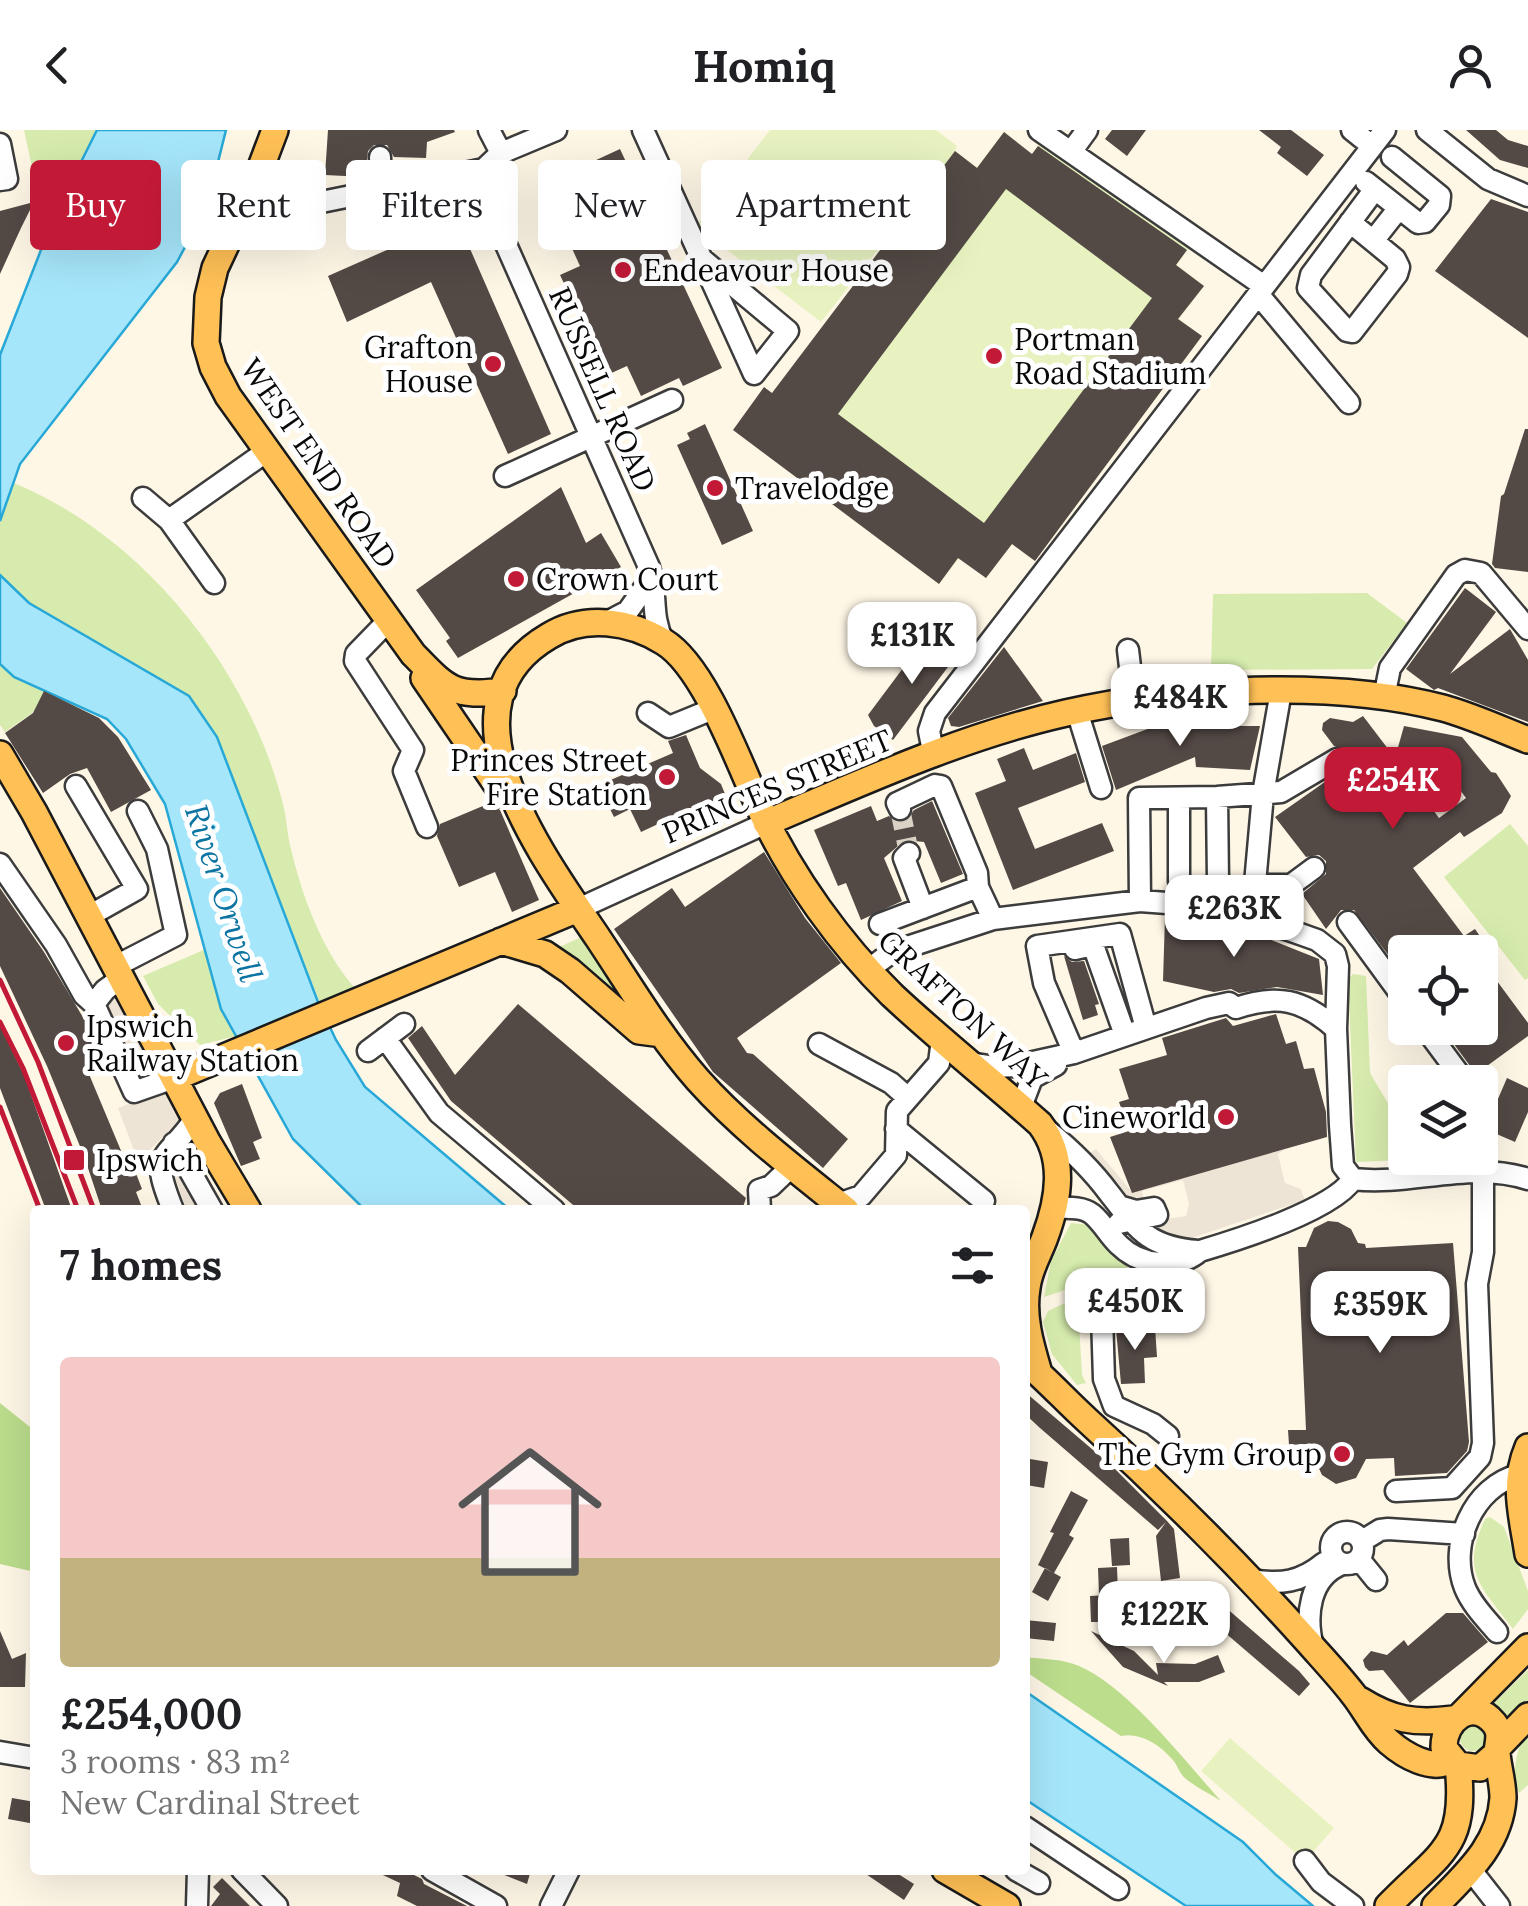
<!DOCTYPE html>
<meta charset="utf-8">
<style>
body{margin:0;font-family:Lora,serif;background:#f6f6f6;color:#202124;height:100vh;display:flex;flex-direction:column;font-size:38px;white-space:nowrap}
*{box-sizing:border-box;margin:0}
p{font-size:32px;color:#757577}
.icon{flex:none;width:55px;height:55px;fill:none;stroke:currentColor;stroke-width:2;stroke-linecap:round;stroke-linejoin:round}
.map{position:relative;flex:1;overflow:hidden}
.side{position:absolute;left:30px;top:1075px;width:1000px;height:670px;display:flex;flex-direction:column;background:#fff;border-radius:10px;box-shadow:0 10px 40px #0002}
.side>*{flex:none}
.hud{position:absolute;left:30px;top:30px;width:1000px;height:90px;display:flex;gap:20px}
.buttons{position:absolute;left:1388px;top:805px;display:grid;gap:20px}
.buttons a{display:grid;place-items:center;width:110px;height:110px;border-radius:10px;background:#fff;box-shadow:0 10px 40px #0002;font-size:50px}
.price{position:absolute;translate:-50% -85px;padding:0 22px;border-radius:20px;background:#fff;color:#222;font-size:32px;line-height:65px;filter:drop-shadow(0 2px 5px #0008)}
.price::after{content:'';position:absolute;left:50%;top:60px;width:30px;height:22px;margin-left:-15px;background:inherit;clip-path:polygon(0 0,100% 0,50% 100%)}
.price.active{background:#c21937;color:#fff}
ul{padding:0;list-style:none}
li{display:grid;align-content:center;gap:20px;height:530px;padding:0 30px}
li+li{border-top:2px solid #e0e0e0}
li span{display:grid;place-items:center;height:310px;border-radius:10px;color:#555}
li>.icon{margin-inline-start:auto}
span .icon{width:180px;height:180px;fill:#fffc;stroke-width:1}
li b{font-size:42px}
h2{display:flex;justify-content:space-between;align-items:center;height:120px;padding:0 30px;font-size:42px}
.chip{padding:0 35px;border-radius:10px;background:#fff;box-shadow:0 10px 40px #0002;font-size:35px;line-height:90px}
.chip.active{background:#c21937;color:#fff}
header{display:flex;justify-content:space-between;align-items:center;height:130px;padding:0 30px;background:#fff;font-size:45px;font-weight:700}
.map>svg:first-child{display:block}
.green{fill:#d6ebad}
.forest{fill:#bbdd8c}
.pitch{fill:#e7f2c0}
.plaza{fill:#eee4d6}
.water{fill:#a6e6fb;stroke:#28a8d7;stroke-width:2.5}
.building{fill:#534945;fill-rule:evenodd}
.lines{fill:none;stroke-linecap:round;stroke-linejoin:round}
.minor-tunnel{stroke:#dad3c5;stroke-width:20;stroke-dasharray:20 10;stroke-linecap:butt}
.minor-casing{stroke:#3c3c3c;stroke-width:25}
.major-casing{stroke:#1a1a1a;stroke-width:30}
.minor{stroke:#fff;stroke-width:20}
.major{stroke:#ffc056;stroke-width:25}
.rail{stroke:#c21937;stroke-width:5}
.poi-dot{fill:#c21937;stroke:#fff;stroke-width:4}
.labels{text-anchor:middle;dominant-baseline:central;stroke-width:10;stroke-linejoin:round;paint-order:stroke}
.poi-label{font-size:30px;fill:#090909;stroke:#fff;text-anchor:start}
.street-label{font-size:30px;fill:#090909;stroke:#fff}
.water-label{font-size:32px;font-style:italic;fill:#0c74a2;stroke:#fff}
</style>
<header><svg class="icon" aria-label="back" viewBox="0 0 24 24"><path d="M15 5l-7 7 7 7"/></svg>Homiq<svg class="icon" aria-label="person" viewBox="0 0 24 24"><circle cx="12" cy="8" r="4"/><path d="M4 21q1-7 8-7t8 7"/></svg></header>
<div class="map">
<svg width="1528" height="1776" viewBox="0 0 1528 1776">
<rect width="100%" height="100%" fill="#fff7e6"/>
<path class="green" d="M24 0H97L55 84 41 79Z
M14 353C143 406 249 539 283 674 287 689 287 705 291 719 303 770 326 832 364 867L327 891 217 607 189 566 28 473 0 445V391Z
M1367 463 1407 493 1372 539 1211 540 1213 464Z
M0 534 14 547 50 563 32 583 5 602 0 595Z
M1510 694 1528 716V848L1525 850 1444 747Z
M586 805 640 888 556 824 559 817Z
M206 819 221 879 236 906 200 915 158 874 143 846Z
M1353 844 1366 846 1370 943 1405 1002V1028H1456L1356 1032 1348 849Z
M1071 1093 1091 1095 1133 1133 1123 1141 1044 1167 1051 1131Z
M1063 1174 1078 1176 1082 1245 1086 1253 1077 1255 1052 1224 1043 1192 1048 1181Z
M1490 1387 1504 1397 1528 1461V1479L1513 1499C1481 1456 1460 1443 1485 1389Z
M1528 1540V1573L1511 1592 1493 1574Z
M1460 1608a13 13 0 1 1 26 0a13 13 0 1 1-26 0Z
M1528 1599V1655L1519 1663C1510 1646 1517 1615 1528 1599Z"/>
<path class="forest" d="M0 1273 35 1301V1442L0 1434Z
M1025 1527C1042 1529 1064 1529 1079 1536 1128 1557 1185 1631 1221 1671 1210 1664 1196 1657 1186 1649 1178 1642 1178 1635 1172 1629 1160 1615 1140 1602 1121 1606L1025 1541Z"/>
<path class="pitch" d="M770 0H936L957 16 955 21 977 37 1004 2 1032 24 1045 7 1190 116 1177 135 1204 156 1179 189 1202 206 1035 431 1012 414 986 448 959 428 939 454 792 344 838 284 786 245 923 62 821 192 696 96Z
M1230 1608 1334 1698 1305 1731 1201 1641Z"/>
<path class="plaza" d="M116 864 155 937 147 947 143 945 106 876 110 866Z
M160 962 167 964 180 989 150 1020 144 1047 118 978Z
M1096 1019 1132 1062 1285 1019 1278 1024 1285 1053 1301 1059 1305 1070 1180 1112 1144 1100 1153 1091 1186 1086 1189 1074 1183 1050 1142 1061 1145 1075 1127 1073 1088 1024Z
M174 1031 204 1080H187L172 1040Z"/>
<path class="water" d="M97 0H226L207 76 177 132 20 334 0 391V225L55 84Z
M0 445 29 473 189 566 217 607 318 872 336 910 365 957 510 1080H365L293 1009 221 879 165 674 126 609 107 589 14 547 0 534Z
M1025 1561 1243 1712 1275 1744 1313 1776H1186L1025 1669Z"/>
<path class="building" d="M328 0H454L455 2 427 12 426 28 394 27 387 15H374L368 21 365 47 325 45Z
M1112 0H1146L1127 26 1105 9Z
M1259 0H1291L1324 25 1307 46 1277 23 1281 17Z
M1466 0H1496L1508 10 1528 16V38L1500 30Z
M1004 2 1032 24 1038 16 1187 120 1176 135 1204 156 1178 189 1202 206 1035 431 1012 414 986 448 958 428 939 454 733 300 764 257 772 263 955 21 977 38ZM1006 59 1152 168 984 393 838 284Z
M620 19 722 238 683 256 679 248 641 266 627 236 607 245 560 145 580 136 548 66 586 48 581 37Z
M1491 69 1528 82V208L1435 141Z
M34 72 21 98 0 144V81Z
M457 89 551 304 508 324 431 152 347 192 328 146Z
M705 294 753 401 722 415 677 315 690 309 687 303Z
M1525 299H1528V442L1495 438 1492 434 1501 366 1504 364Z
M561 357 586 413 601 403 621 437 458 528 446 511 450 508 416 460Z
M1465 458 1496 482 1450 544 1510 499 1528 530V592L1438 558 1434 560 1406 539Z
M942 507 960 521 893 610 874 596 868 585 921 514 930 522Z
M1004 517 1043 571 959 597 951 596 948 588Z
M44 561 99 588 118 607 151 660 111 682 87 638 70 644 43 663 5 603 33 583Z
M1363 586 1395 628 1404 596 1462 607 1491 642 1496 643 1511 666 1502 683 1464 707 1460 702 1413 738 1464 806 1475 799 1486 815 1476 822H1405V847L1354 780H1341L1326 799 1302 764 1326 744V731L1319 725 1306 727 1275 687 1349 635 1348 621 1334 616 1322 600 1323 593 1330 588 1353 592ZM1395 629 1442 635 1466 668 1439 688Z
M1177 588 1186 593 1198 589 1212 596H1260L1250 640 1196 637 1195 627 1116 660 1102 616Z
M686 605 700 638 721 654 727 669 720 683 694 697 673 687 641 702 630 679 614 687 605 669 613 665 606 652 673 623 668 611Z
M1024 618 1033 640 1076 623 1085 652 1018 678 1035 719 1102 693 1114 721 1013 760 975 663 1006 651 997 629Z
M932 671 963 744 941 753 924 712 905 710 884 728 902 771 861 790 846 753 838 756 814 700 871 676 877 691 889 686 898 693 905 692 914 680Z
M490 673 500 680 539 770 512 782 495 742 459 757 437 706 440 694Z
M764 722 805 788 841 833 737 908 747 923 753 924 848 1009 823 1038 713 942 614 799 672 758 685 777Z
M0 758 44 822 90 899 101 930 86 937 127 1035 132 1033 142 1059 136 1062 143 1080H102L84 1026 47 936 0 836Z
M1165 787 1246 800 1319 829 1323 865 1277 857 1239 863 1231 859 1214 862 1163 851Z
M1064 826 1072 832 1084 831 1099 874 1095 875 1098 885 1083 890Z
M1480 828 1528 893V906L1476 944 1442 898H1480Z
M518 874 746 1068 742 1080H579L451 971 408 908 422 896 455 945Z
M1276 884 1286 914 1296 911 1304 939 1314 938 1326 982 1327 1007 1132 1063 1110 1007 1129 1001 1119 972 1129 969 1119 939 1167 925 1162 908 1226 888 1233 896Z
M0 896 24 945 72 1080H46L0 958Z
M1507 948 1528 958V982L1515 1012 1485 999Z
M242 954 262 1008 253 1012 260 1029 241 1036 214 973 220 963Z
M1328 1091 1338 1092 1351 1099 1358 1113 1365 1114 1366 1118 1453 1113 1469 1312 1467 1321 1447 1343 1395 1346 1394 1328 1366 1329 1356 1348 1336 1354 1322 1345 1315 1330 1307 1331 1306 1314 1289 1315 1288 1300H1306L1298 1117H1306L1314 1098Z
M1190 1143 1191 1176H1180L1184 1161 1180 1145Z
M1155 1197 1157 1227 1144 1228 1145 1253 1121 1254 1116 1199Z
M1025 1262 1113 1337 1167 1391 1174 1399 1180 1448 1161 1451 1156 1406 1166 1392 1158 1400 1040 1298 1025 1284Z
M1030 1329 1048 1332 1044 1358 1026 1355Z
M1071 1361 1088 1370 1069 1405 1074 1408 1054 1443 1038 1435 1054 1403 1050 1402Z
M1129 1408 1130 1435 1112 1436 1110 1409Z
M1117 1437 1118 1464 1099 1465 1098 1438Z
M1045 1438 1061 1447 1048 1471 1032 1462Z
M1109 1465V1492H1091L1090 1466Z
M1217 1470 1299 1541 1310 1554 1299 1566 1202 1483 1205 1490 1152 1499 1150 1481Z
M1446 1483H1463L1488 1512 1410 1573 1383 1540 1369 1541 1365 1537 1363 1530 1371 1521 1387 1525 1404 1510 1408 1516Z
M1025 1490 1056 1493 1054 1511 1025 1508Z
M0 1501 12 1529 26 1523 25 1557H0Z
M1091 1501 1134 1521 1158 1545 1156 1533 1195 1534 1218 1525 1225 1542 1199 1552H1164L1168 1556 1123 1537Z
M12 1668 35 1672V1694L8 1689Z
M372 1740H404L422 1749 424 1754 467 1776H417L397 1766 400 1753Z
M492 1740H531L527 1754Z
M860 1740H892L914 1754 904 1770Z
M222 1748 250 1776H211L220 1764 213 1757Z"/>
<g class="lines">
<path class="minor-tunnel" d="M900 679 909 723"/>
<defs>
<path id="minor" d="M489 0 501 23
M643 0 754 244 788 201 703 130
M1039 0 1264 156
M1352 0 1372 16
M1427 0 1488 49 1528 66
M0 14 7 49 0 50
M1071 22 1087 0
M380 27 381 59
M484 39 481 57 484 65 649 437C658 463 650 484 663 511
M1366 52 1418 93 1425 92 1439 75 1440 66 1392 27
M282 80 484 39 501 23 556 0
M1350 92 1395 129 1399 137 1397 144 1352 202 1347 201 1308 158 1311 145 1375 59
M1373 111 1399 78
M1258 164 1349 273
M505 346 672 270
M143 368 169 390
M214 453 169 390 267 321
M388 491 356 524 355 531 413 620 404 641 427 697
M607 492 628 481 652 447
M1128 520 1134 571
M1384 567 1390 538 1456 445 1465 440 1481 443 1528 499
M1077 581 1101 658
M648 583 669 597 713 579
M934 626 929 601 935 583 1385 0
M76 656 137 759 89 786
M1217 667 1218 752
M1179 668V751
M900 679 897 673 935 655 941 656 977 743 978 757
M909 723 904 728 923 778
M0 734 56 815 84 865 94 874 134 962 174 948
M1257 755H1291L1314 738
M1140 771 1139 668 1217 667 1281 662 1337 629
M578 779 766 693
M1252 787 1263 664 1281 561
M1348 792 1405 870
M880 794 978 757 993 789
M1075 819 1093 815 1125 905
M114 837 176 805 157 719 138 681
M868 840 892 822 993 789 1140 771 1180 774 1252 787 1317 810 1335 824 1338 836 1336 899 1340 995 1343 1036 1353 1049
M94 874 105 860 120 849
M1425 898 1465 952
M385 908 439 983 554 1080
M819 914 891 953 908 968
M368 921 404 894
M1074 923 1044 853 1037 816 1120 804 1146 898
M970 933 995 937 1015 936 1074 923 1206 878 1229 873 1236 878C1277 864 1303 869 1336 899
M1021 977 1032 948 1056 935
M896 999 984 1071
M1047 1000C1069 1018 1092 1040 1109 1063 1138 1100 1148 1117 1198 1121
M174 1013 212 1080
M1353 1049C1411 1056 1470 1030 1528 1049
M838 1074 861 1066 896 1025 897 981 939 933 942 909
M1119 1076 1136 1081 1154 1078 1157 1085 1119 1093
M1053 1078C1066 1078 1082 1076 1092 1084 1103 1093 1109 1106 1119 1115 1140 1136 1178 1140 1200 1121 1237 1110 1333 1080 1353 1049
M173 1080C149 1020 163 1034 195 989
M760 1080 759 1060 771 1056 793 1035
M1160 1134 1171 1158 1164 1182 1102 1186 1104 1249 1114 1276 1153 1294 1168 1306
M1396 1361 1452 1358 1480 1327 1483 1313 1477 1154 1483 1122V1041
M1331 1418a16 16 0 1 1 32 0a16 16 0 1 1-32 0Z
M1362 1411 1380 1400 1388 1399 1464 1404
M1359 1429 1376 1450
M1252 1450C1281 1455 1301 1452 1324 1433
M1497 1502C1486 1489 1472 1475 1465 1458 1448 1415 1473 1356 1519 1345
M1313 1517C1305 1486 1309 1447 1342 1434
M0 1622 35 1628
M1025 1697 1118 1759
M1305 1731 1321 1752 1353 1776
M1470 1739 1499 1776
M242 1740 277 1776
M432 1740 496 1776
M1016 1740 1039 1753
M197 1776 198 1740
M551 1776 569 1740"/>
<path id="major" d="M275 0 255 53 215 138 208 167 206 213 213 237 228 266 413 524C446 558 453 568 503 561
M424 548 503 664
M0 624 34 682 208 1013 248 1080
M766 693C863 652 963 606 1066 583 1176 558 1333 549 1443 578 1472 586 1500 599 1528 610
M501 811 545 824 570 841 639 901 662 904
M174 948 578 779
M846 1080C796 1040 741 998 698 950 660 907 630 856 598 808 547 732 428 577 549 506 585 484 630 491 664 512 705 537 740 636 761 681 792 747 840 814 892 865 940 910 992 951 1040 994 1066 1028 1059 1069 1045 1107 1039 1124 1029 1139 1027 1158 1022 1187 1031 1216 1039 1243
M1027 1233C1048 1251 1067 1272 1088 1291 1165 1361 1238 1434 1308 1512 1323 1529 1339 1546 1353 1564 1366 1580 1373 1598 1389 1612 1404 1625 1432 1642 1451 1630
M1528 1317C1512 1355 1522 1385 1528 1424
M1360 1570C1392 1590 1415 1594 1453 1589
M1462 1584 1528 1517
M1500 1615 1528 1586
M945 1740 1007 1776
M1388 1776C1441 1721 1467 1719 1458 1635
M1435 1776C1466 1744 1500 1715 1503 1668 1503 1652 1497 1632 1497 1622 1498 1611 1502 1603 1494 1593 1473 1567 1443 1590 1444 1618L1458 1635 1480 1638 1497 1623"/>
</defs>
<use href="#minor" class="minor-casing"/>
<use href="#major" class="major-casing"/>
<use href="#minor" class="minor"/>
<use href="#major" class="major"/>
<path class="rail" d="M0 850 38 932 94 1080
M0 892 23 938 78 1080
M0 977 40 1080"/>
</g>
<g class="poi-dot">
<circle cx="623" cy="140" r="10"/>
<circle cx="994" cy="226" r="10"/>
<circle cx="493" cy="234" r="10"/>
<circle cx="715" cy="358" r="10"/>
<circle cx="516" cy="449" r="10"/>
<circle cx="667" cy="647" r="10"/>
<circle cx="66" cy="913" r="10"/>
<circle cx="1226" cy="987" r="10"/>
<rect x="62" y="1018" width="24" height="24" rx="5"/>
<circle cx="1342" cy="1324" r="10"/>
</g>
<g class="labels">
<g class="poi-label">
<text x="643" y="140">Endeavour House</text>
<text x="1014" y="209">Portman<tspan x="1014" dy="34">Road Stadium</tspan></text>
<text x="473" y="217" text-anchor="end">Grafton<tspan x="473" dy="34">House</tspan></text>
<text x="735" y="358">Travelodge</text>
<text x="536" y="449">Crown Court</text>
<text x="647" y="630" text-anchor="end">Princes Street<tspan x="647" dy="34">Fire Station</tspan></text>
<text x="86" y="896">Ipswich<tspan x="86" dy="34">Railway Station</tspan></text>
<text x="1206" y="987" text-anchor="end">Cineworld</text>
<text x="96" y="1030">Ipswich</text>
<text x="1322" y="1324" text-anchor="end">The Gym Group</text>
</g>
<g class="street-label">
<text transform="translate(603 259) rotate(66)">RUSSELL ROAD</text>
<text transform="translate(319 333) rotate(55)">WEST END ROAD</text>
<text transform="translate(777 656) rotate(-23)">PRINCES STREET</text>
<text transform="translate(963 879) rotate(43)">GRAFTON WAY</text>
</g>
<g class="water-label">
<text transform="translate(224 763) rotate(72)">River Orwell</text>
</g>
</g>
</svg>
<div class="buttons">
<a><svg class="icon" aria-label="locate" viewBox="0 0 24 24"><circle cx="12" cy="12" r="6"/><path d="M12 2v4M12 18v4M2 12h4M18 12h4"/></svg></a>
<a><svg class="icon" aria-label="layers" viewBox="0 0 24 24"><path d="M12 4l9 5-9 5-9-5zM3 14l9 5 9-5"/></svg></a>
</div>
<b class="price" style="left:912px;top:557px">£131K</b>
<b class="price" style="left:1180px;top:619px">£484K</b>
<b class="price active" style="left:1393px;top:702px">£254K</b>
<b class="price" style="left:1234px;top:830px">£263K</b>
<b class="price" style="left:1135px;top:1223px">£450K</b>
<b class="price" style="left:1380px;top:1226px">£359K</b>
<b class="price" style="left:1164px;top:1536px">£122K</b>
<div class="hud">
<a class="chip active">Buy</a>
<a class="chip">Rent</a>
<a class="chip">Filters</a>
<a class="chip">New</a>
<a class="chip">Apartment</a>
</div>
<section class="side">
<h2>7 homes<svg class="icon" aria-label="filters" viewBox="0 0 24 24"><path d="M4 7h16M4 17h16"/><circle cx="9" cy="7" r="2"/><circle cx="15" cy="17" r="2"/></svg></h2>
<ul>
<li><span style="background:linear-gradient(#f6c9c9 65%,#c2b280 0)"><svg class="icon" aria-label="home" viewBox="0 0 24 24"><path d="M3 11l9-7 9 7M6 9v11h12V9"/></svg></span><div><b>£254,000</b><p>3 rooms · 83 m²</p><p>New Cardinal Street</p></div></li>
</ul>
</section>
</div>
